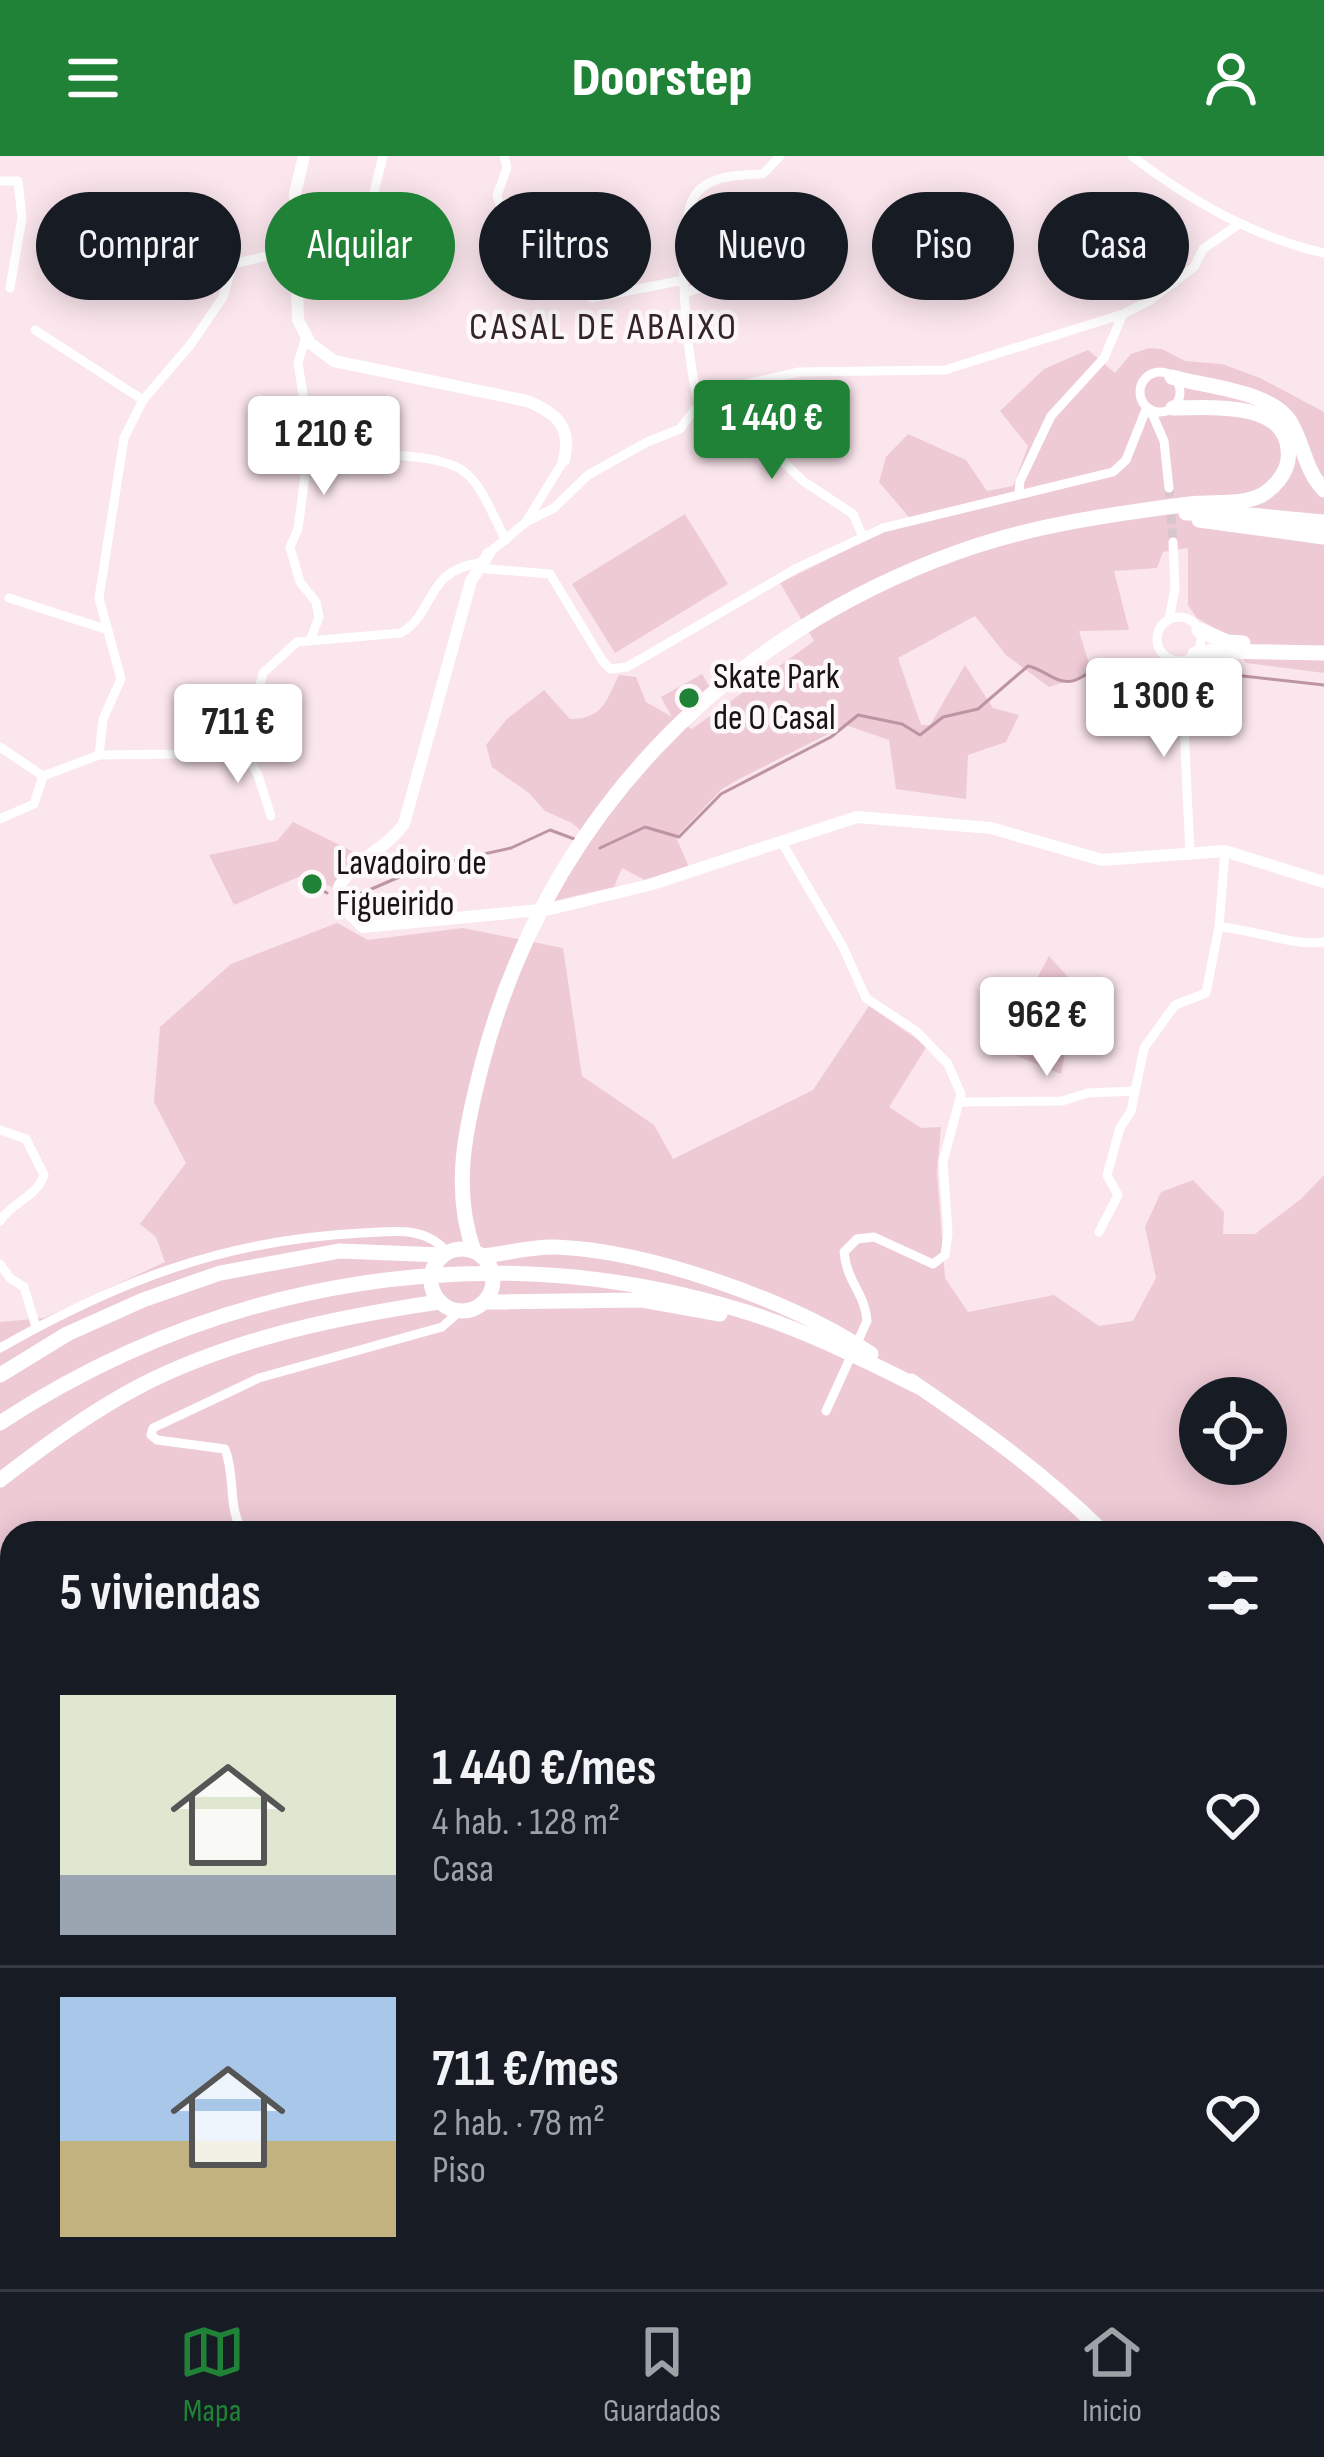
<!DOCTYPE html>
<html lang="es">
<meta charset="utf-8">
<style>
body{margin:0;font-family:"Sofia Sans Condensed",sans-serif;background:#20242c;color:#f1f3f6;height:100vh;display:flex;flex-direction:column;font-size:45px;white-space:nowrap}
*{box-sizing:border-box;margin:0}
p{font-size:39px;color:#9ea1a6}
.icon{flex:none;width:66px;height:66px;fill:none;stroke:currentColor;stroke-width:2;stroke-linecap:round;stroke-linejoin:round}
.map{position:relative;flex:1;overflow:hidden}
.sheet{position:absolute;left:0px;top:1365px;width:1326px;height:768px;display:flex;flex-direction:column;background:#171b24;border-radius:36px 36px 0 0;box-shadow:0 6px 30px #0003}
.sheet>*{flex:none}
.guide{position:absolute;left:36px;top:36px;width:1254px;height:108px;display:flex;gap:24px}
.buttons{position:absolute;left:1179px;top:1221px;display:grid;gap:24px}
.buttons a{display:grid;place-items:center;width:108px;height:108px;border-radius:50%;background:#171b24;box-shadow:0 6px 30px #0003;font-size:60px}
.price{position:absolute;translate:-50% -102px;padding:0 27px;border-radius:12px;background:#fff;color:#222;font-size:39px;line-height:78px;filter:drop-shadow(0 3px 6px #0008)}
.price::after{content:'';position:absolute;left:50%;top:72px;width:36px;height:27px;margin-left:-18px;background:inherit;clip-path:polygon(0 0,100% 0,50% 100%)}
.price.on{background:#1f8236;color:#fff}
ul{padding:0;list-style:none}
li{display:flex;align-items:center;gap:36px;height:300px;padding:0 60px}
li+li{border-top:3px solid #363941}
li span{display:grid;place-items:center;flex:none;width:336px;height:240px;border-radius:0px;color:#555}
li>.icon{margin-inline-start:auto}
span .icon{width:144px;height:144px;fill:#fffc;stroke-width:1}
li b{font-size:51px}
h2{display:flex;justify-content:space-between;align-items:center;height:144px;padding:0 60px;font-size:51px}
.tag{padding:0 42px;border-radius:54px;background:#171b24;box-shadow:0 6px 30px #0003;font-size:42px;line-height:108px}
.tag.on{background:#1f8236;color:#fff}
header{display:flex;justify-content:space-between;align-items:center;height:156px;padding:0 60px;background:#1f8236;color:#fff;font-size:54px;font-weight:800}
.tab-bar{display:flex;justify-content:space-around;align-items:center;height:168px;border-top:3px solid #363941;background:#171b24;font-size:33px;color:#9ea1a6}
.tab-bar a{display:grid;justify-items:center;gap:6px}
.tab-bar .on{color:#1f8236}
.map>svg:first-child{display:block}
.green{fill:#eecad5;fill-rule:evenodd}
.lines{fill:none;stroke-linecap:round;stroke-linejoin:round}
.stream{stroke:#bd95a2;stroke-width:3}
.street-tunnel{stroke:#d9c6cd;stroke-width:9;stroke-dasharray:9 4.5;stroke-linecap:butt}
.street{stroke:#fff;stroke-width:9}
.secondary{stroke:#fff;stroke-width:12}
.highway{stroke:#fff;stroke-width:15}
.poi-dot{fill:#1f8236;stroke:#fdf8fa;stroke-width:4.5}
.labels{text-anchor:middle;dominant-baseline:central;stroke-width:9;stroke-linejoin:round;paint-order:stroke}
.poi-label{font-size:36px;fill:#1a1215;stroke:#fdf8fa;text-anchor:start}
.neighbourhood-label{font-size:39px;letter-spacing:3px;fill:#35252b;stroke:#fdf8fa}
</style>
<header><svg class="icon" aria-label="menu" viewBox="0 0 24 24"><path d="M4 6h16M4 12h16M4 18h16"/></svg>Doorstep<svg class="icon" aria-label="person" viewBox="0 0 24 24"><circle cx="12" cy="8" r="4"/><path d="M4 21q1-7 8-7t8 7"/></svg></header>
<div class="map">
<svg width="1324" height="2133" viewBox="0 0 1324 2133">
<rect width="100%" height="100%" fill="#fbe6ed"/>
<path class="green" d="M1149 192 1162 193 1185 205 1222 208 1260 222 1324 256V517L1246 507 1227 479 1197 462 1188 449V392L1163 396 1157 412 1114 415 1129 474 1079 475 1092 517 1049 531 1006 499 975 460 898 502 921 569H930L965 509 993 552 1019 559 1006 586 968 599 966 643 896 633 889 584 846 569 739 623 722 633 676 681 689 711 645 724 622 712 614 731 549 746 588 681 572 667 545 655 529 637 492 611 486 589 507 563 544 534 570 563C603 563 606 545 619 519L636 521 646 546 672 561 661 541 702 518 716 542 678 565 692 573 814 485 780 427 885 375 913 366 879 326 886 301 908 278 966 304 987 335 1013 330 1028 290 1000 255 1044 213 1088 194 1115 217 1131 198Z
M685 358 728 428 615 497 572 428Z
M293 666 360 699 349 705 334 732 303 719 234 749 209 699 277 685Z
M337 767 368 784 463 772 563 792 582 920 654 969 673 1003 813 934 869 850 927 890 889 951 921 972 941 971 937 1016 945 1122 968 1156 1054 1139 1099 1170 1133 1165 1156 1122 1145 1071 1161 1036 1193 1024 1224 1056 1223 1078H1255L1301 1043 1324 1019V2133H0V1166L44 1162 165 1106 156 1081 140 1068 186 1007 154 946 160 871 231 808ZM1200 1242H1266V1308H1200ZM12 1377H1314V2121H12Z
M1049 800 1078 832 1061 918 999 893Z"/>
<g class="lines">
<path class="stream" d="M1194 530 1204 528 1212 519 1225 518 1324 529
M600 692 645 671 679 681 721 638 831 581 858 559 902 568 920 579 943 561 978 553 1028 510C1044 513 1055 528 1072 525 1081 523 1089 516 1097 512 1129 497 1150 513 1176 531
M318 732 327 737
M353 741 420 712 511 692 550 674 577 684"/>
<path class="street-tunnel" d="M1169 332 1173 386"/>
<path class="street" d="M504 0 507 12 497 39 509 79 567 129 592 142 684 124
M1132 0C1187 43 1256 82 1324 97
M0 25H18L22 62 10 132
M371 48 383 0
M1156 78 1167 97 1163 113 1174 127
M685 137 795 98
M35 174 143 244
M306 180 298 207 310 283 298 373 290 391 300 426 316 446 319 461 311 482
M1140 236a20 20 0 1 1 40 0a20 20 0 1 1-40 0Z
M711 246 756 279 803 325 853 358 863 381
M699 248C687 207 674 77 694 41 707 18 741 19 763 18L780 0
M1150 253 1164 285 1169 332
M310 283C354 306 438 291 467 318 484 333 495 365 506 384
M1019 336 1020 325 1051 260 1104 202 1123 158
M526 366 554 352 588 319 647 286 680 273 699 248 711 246 737 230 799 216 945 214 1123 158 1149 145 1194 111 1203 93 1239 68
M489 397 526 366 564 304
M477 412 550 418 602 504 610 513 627 511 797 412 883 372 1113 316 1126 304 1147 251
M9 442 108 474
M1157 483a22 22 0 1 1 44 0a22 22 0 1 1-44 0Z
M1169 464 1175 432 1173 386
M1181 505 1190 699
M240 586 258 619 271 660
M0 591 43 620
M99 599 103 563 121 523 99 442 124 282 143 244 191 188 223 141 233 108 296 93
M43 620 99 599 179 598 205 590 240 586 249 574 263 517 297 486 401 477C436 456 425 415 479 407
M0 663 34 648 43 620
M781 685 843 791 866 842 916 875 948 908 961 938 943 1006 948 1077 945 1099 933 1108 874 1081 857 1083 844 1096C847 1127 865 1137 867 1165L826 1255
M1219 771 1225 695
M959 946 1062 945 1088 937 1134 935
M0 974 26 983 44 1019C37 1041 12 1046 0 1065
M1099 1076 1118 1039 1107 1019 1120 972 1131 955 1144 892 1175 849 1206 837 1219 771C1253 773 1295 791 1324 786
M0 1108 10 1122 24 1131 36 1171
M0 1192C118 1125 224 1084 361 1077 393 1076 424 1069 447 1096
M243 1377C227 1350 236 1321 225 1293L157 1284 151 1279 153 1272 259 1222 442 1171 459 1156"/>
<path class="secondary" d="M304 0 295 38 298 164 310 187 334 205 527 245C557 257 572 271 564 304
M489 397 471 425 404 668C384 696 356 700 339 731L345 753 363 771 550 753 649 729 857 661 991 672 1102 704 1225 695 1324 726"/>
<path class="highway" d="M1172 221C1206 231 1273 235 1291 267 1304 290 1305 314 1324 334
M1186 357H1228L1324 366
M1199 364 1324 381
M1199 474 1227 486 1243 487
M1195 498 1215 495 1324 497
M431 1124a31 31 0 1 1 62 0a31 31 0 1 1-62 0Z
M474 1095C451 1033 466 970 482 908 546 664 723 480 958 396 1032 369 1113 358 1190 348 1213 345 1240 350 1262 339 1274 332 1286 318 1288 304 1294 243 1211 252 1173 252
M482 1100C507 1098 530 1090 556 1091 651 1095 792 1145 871 1198
M484 1146 642 1144 720 1158
M0 1219 67 1178 143 1144 220 1117 339 1095 442 1099
M911 1225C980 1272 1045 1318 1104 1377
M0 1267C220 1123 490 1077 743 1155 805 1174 862 1203 919 1231
M0 1324C43 1291 89 1257 138 1231 230 1183 337 1161 439 1146
M1314 1737 1324 1776"/>
</g>
<g class="poi-dot">
<circle cx="689" cy="542" r="12"/>
<circle cx="312" cy="728" r="12"/>
</g>
<g class="labels">
<g class="poi-label">
<text x="713" y="521">Skate Park<tspan x="713" dy="41">de O Casal</tspan></text>
<text x="336" y="707">Lavadoiro de<tspan x="336" dy="41">Figueirido</tspan></text>
</g>
<g class="neighbourhood-label">
<text x="604" y="171">CASAL DE ABAIXO</text>
</g>
</g>
</svg>
<div class="buttons">
<a><svg class="icon" aria-label="locate" viewBox="0 0 24 24"><circle cx="12" cy="12" r="6"/><path d="M12 2v4M12 18v4M2 12h4M18 12h4"/></svg></a>
</div>
<b class="price on" style="left:772px;top:326px">1 440 €</b>
<b class="price" style="left:324px;top:342px">1 210 €</b>
<b class="price" style="left:1164px;top:604px">1 300 €</b>
<b class="price" style="left:238px;top:630px">711 €</b>
<b class="price" style="left:1047px;top:923px">962 €</b>
<div class="guide">
<a class="tag">Comprar</a>
<a class="tag on">Alquilar</a>
<a class="tag">Filtros</a>
<a class="tag">Nuevo</a>
<a class="tag">Piso</a>
<a class="tag">Casa</a>
</div>
<section class="sheet">
<h2>5 viviendas<svg class="icon" aria-label="filters" viewBox="0 0 24 24"><path d="M4 7h16M4 17h16"/><circle cx="9" cy="7" r="2"/><circle cx="15" cy="17" r="2"/></svg></h2>
<ul>
<li><span style="background:linear-gradient(#dfe7d0 75%,#9aa5b1 0)"><svg class="icon" aria-label="home" viewBox="0 0 24 24"><path d="M3 11l9-7 9 7M6 9v11h12V9"/></svg></span><div><b>1 440 €/mes</b><p>4 hab. · 128 m²</p><p>Casa</p></div><svg class="icon" aria-label="heart" viewBox="0 0 24 24"><path d="M12 20l-8-8c-3-5 5-10 8-4 3-6 11-1 8 4z"/></svg></li>
<li><span style="background:linear-gradient(#a9c7e8 60%,#c2b280 0)"><svg class="icon" aria-label="home" viewBox="0 0 24 24"><path d="M3 11l9-7 9 7M6 9v11h12V9"/></svg></span><div><b>711 €/mes</b><p>2 hab. · 78 m²</p><p>Piso</p></div><svg class="icon" aria-label="heart" viewBox="0 0 24 24"><path d="M12 20l-8-8c-3-5 5-10 8-4 3-6 11-1 8 4z"/></svg></li>
</ul>
</section>
</div>
<nav class="tab-bar">
<a class="on"><svg class="icon" aria-label="map" viewBox="0 0 24 24"><path d="M3 6l6-2 6 2 6-2v14l-6 2-6-2-6 2zM9 4v14M15 6v14"/></svg>Mapa</a>
<a><svg class="icon" aria-label="saved" viewBox="0 0 24 24"><path d="M7 4h10v16l-5-4-5 4z"/></svg>Guardados</a>
<a><svg class="icon" aria-label="home" viewBox="0 0 24 24"><path d="M3 11l9-7 9 7M6 9v11h12V9"/></svg>Inicio</a>
</nav>
